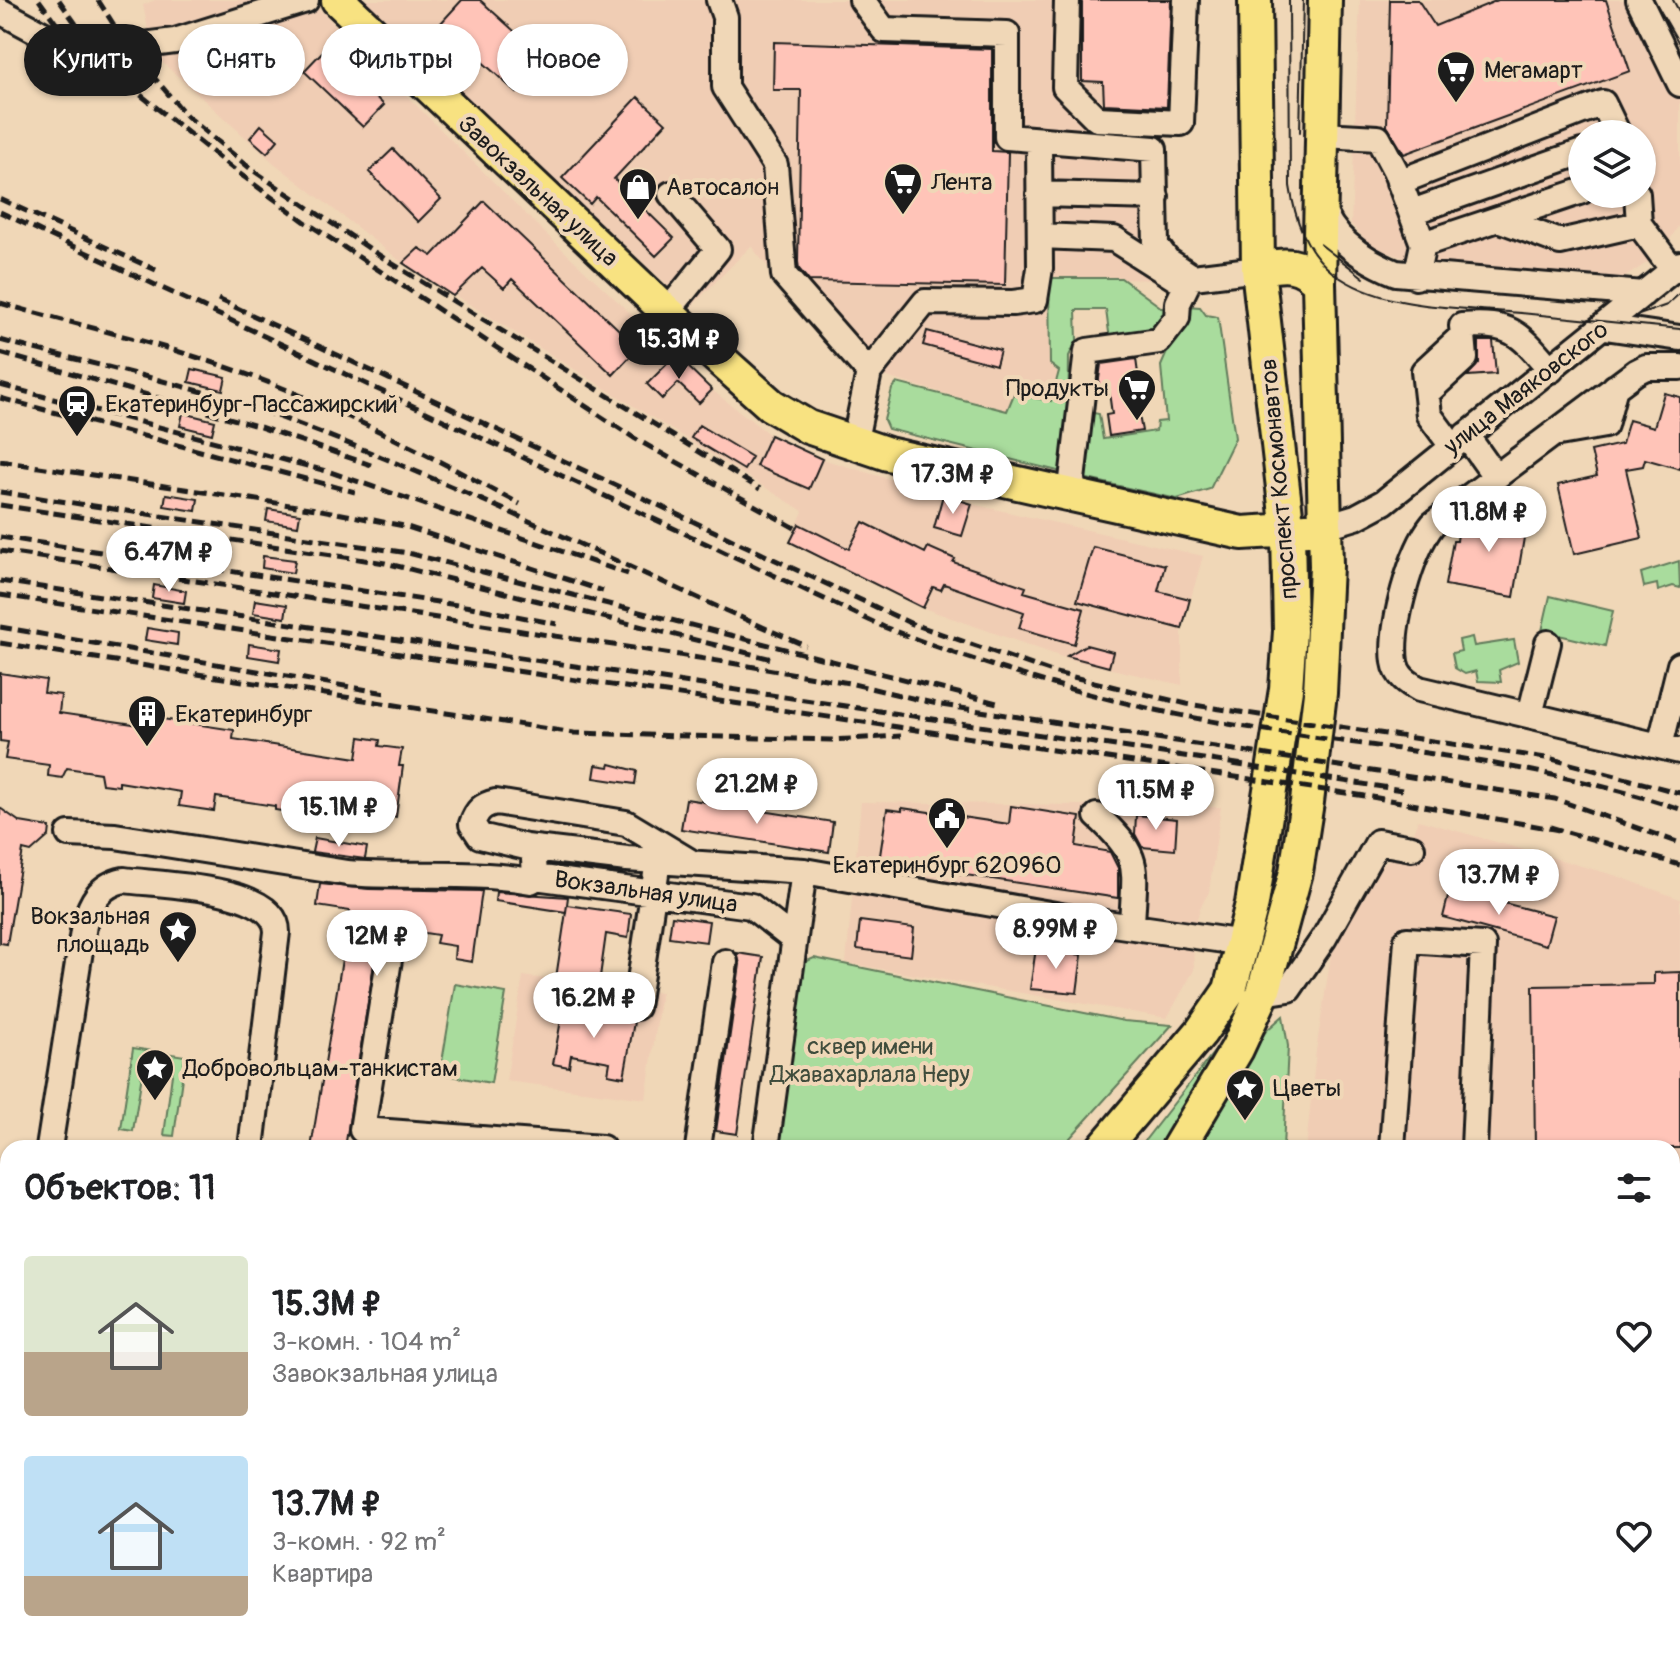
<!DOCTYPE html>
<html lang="ru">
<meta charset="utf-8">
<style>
body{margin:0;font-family:Pangolin,sans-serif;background:#f2f2f2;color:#202124;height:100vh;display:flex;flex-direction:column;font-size:30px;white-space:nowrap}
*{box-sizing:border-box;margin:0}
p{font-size:26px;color:#757577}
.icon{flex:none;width:44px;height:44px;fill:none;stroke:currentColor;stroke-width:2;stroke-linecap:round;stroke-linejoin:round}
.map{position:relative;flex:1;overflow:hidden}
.side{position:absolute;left:0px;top:1140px;width:1680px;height:514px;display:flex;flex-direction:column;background:#fff;border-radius:24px 24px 0 0;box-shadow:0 2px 6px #0004}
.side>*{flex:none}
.guide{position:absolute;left:24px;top:24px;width:800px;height:72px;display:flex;gap:16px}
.buttons{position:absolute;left:1568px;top:120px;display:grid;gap:16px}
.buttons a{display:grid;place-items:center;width:88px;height:88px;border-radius:50%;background:#fff;box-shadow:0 2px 6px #0004;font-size:40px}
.price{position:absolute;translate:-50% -68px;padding:0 18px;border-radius:28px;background:#fff;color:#222;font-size:26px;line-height:52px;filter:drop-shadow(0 2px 4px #0008)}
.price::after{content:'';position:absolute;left:50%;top:48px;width:24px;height:18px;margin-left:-12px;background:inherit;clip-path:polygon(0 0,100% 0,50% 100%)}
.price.current{background:#1c1c1c;color:#fff}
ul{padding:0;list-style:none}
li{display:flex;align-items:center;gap:24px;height:200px;padding:0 24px}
li span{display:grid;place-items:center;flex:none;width:224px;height:160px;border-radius:8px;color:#555}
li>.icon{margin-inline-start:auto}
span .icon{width:96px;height:96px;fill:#fffc;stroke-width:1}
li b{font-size:34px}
h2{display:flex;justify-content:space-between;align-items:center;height:96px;padding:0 24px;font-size:34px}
.tag{padding:0 28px;border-radius:36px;background:#fff;box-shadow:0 2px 6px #0004;font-size:28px;line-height:72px}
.tag.current{background:#1c1c1c;color:#fff}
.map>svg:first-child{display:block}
.built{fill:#f0cdb4;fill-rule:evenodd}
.green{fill:#a9dc9d;stroke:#627c5c;stroke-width:2}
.building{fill:#ffc4b8;stroke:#1c1c1c;stroke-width:2}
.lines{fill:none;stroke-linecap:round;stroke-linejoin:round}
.minor-casing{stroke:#1c1c1c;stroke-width:30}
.major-casing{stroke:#1c1c1c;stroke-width:38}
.minor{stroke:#f0d7b7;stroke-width:24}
.major{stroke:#f8e281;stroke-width:32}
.tram{stroke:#1c1c1c;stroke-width:2}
.rail{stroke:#1c1c1c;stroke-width:5;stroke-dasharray:12 6;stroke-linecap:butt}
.labels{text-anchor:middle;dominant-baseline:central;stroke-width:8;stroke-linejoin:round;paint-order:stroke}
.poi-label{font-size:24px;fill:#1c1c1c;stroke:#f0d7b7;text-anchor:start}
.street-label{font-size:24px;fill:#1c1c1c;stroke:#f0d7b7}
.park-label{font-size:24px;fill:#3f4c3c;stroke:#f0d7b7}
</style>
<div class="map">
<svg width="1680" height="1653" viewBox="0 0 1680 1653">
<rect width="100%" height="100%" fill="#f0d7b7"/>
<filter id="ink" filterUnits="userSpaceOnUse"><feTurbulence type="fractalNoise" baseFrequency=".0125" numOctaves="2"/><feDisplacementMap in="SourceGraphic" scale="16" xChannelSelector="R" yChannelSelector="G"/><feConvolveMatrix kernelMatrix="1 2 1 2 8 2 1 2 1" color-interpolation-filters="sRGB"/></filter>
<g filter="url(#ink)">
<path class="built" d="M155 0H310L546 234 712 390 770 435 822 459 972 504 1203 556 1182 629V685L1068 659 923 608 790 542 803 511 403 263 274 163 153 54 143 5Z
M362 0H1174L1171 112 1149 134 1164 137 1162 280 1050 278 1059 371 1051 401 1008 411 847 366 751 246 691 307Z
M1360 0H1633L1680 92V223L1662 253 1616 283 1419 263 1372 247 1351 224ZM1582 134H1642V194H1582Z
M861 802 1221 807 1209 892 1200 908 1193 934 1194 970 1167 1018 846 963Z
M1418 820 1617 876 1680 899V1226H1672V1148H1306L1316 1051 1331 955 1367 878 1409 843Z
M523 976 661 993 646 1099 506 1081Z
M0 1462H8V1620H0Z"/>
<path class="green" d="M1049 278H1121L1162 308 1173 310 1157 327 1110 340 1106 310H1076L1077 340 1069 356 1068 438 1062 472 888 429 884 420 892 389 897 383 1007 411 1014 394 1051 401 1059 371 1050 364Z
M1187 306 1200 307 1206 315 1218 317 1235 438 1210 489 1177 499 1083 478 1087 421 1094 413 1099 414 1103 439 1156 431 1157 422 1166 421 1161 366Z
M1679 561 1680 588 1673 586 1658 591 1657 584 1644 587 1641 573Z
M1550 596 1613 611 1605 646 1542 631Z
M1472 637 1474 646 1514 640 1518 662 1499 670 1501 682 1478 681 1476 671 1465 674 1455 668 1452 653 1461 651 1459 640Z
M814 958 1124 1021 1172 1025 1061 1148H774L794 967Z
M455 984 506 993 491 1083 440 1074Z
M1283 1016 1288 1046 1283 1148H1191L1266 1031Z
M1224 1039 1158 1148H1139Z
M133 1048 185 1056 174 1136 164 1135 173 1067 144 1062 133 1131 121 1129Z"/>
<path class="building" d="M462 0H480L546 60 517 93 440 24Z
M1082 0H1171L1167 107 1104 104 1103 82 1082 81Z
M1390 0H1418L1435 26 1498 0H1606L1630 71 1404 154 1387 126Z
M774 42 992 49V151L1008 152 1005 285 809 281 799 269 798 262 801 90H773Z
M325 49 384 105 363 127 304 71Z
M638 97 666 123 614 179 674 238 656 256 596 197 590 204 562 178Z
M261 125 278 140 267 153 250 138Z
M393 149 441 199 418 222 369 172Z
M484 201 638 348 613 375 512 279 504 288 482 268 453 296 403 263 419 248 432 256Z
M927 331 1000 350 996 365 923 345Z
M1479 341H1493L1496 374 1467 376 1479 363Z
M676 355 712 390 699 403 678 383 662 399 647 384Z
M1136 359 1139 381 1126 383 1130 411 1138 410 1142 431 1109 436 1106 415 1112 414 1108 385 1098 386 1101 364Z
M192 369 226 377 223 390 189 382Z
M1664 393 1680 397V469L1645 459 1643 466 1626 469 1642 538 1574 554 1558 485 1597 476 1591 451 1622 444 1629 420 1654 427Z
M183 413 215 421 212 434 180 426Z
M699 425 752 457 744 470 691 438Z
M770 435 822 459 809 489 756 466Z
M166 494 198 499 196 511 164 506Z
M943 495 972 504 962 536 934 528Z
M1487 506 1528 514 1514 597 1445 585 1453 541H1457L1458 533 1466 535 1467 528 1483 530Z
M268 509 300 514 298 526 266 521Z
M863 522 925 553 928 547 955 559 953 562 1026 587 1024 592 1084 609 1074 644 1019 628 1024 612 944 584 941 590 933 587 923 608 790 542 799 524 849 549Z
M162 540 193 545 191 557 160 552Z
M1093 547 1165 565 1158 591 1190 599 1182 629 1077 601Z
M263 556 295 560 293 573 262 568Z
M154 585 186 591 184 603 152 598Z
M255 600 287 605 285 618 253 613Z
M147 628 178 633 177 645 145 640Z
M249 644 281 649 279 661 248 656Z
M1086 645 1113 652 1109 667 1067 656Z
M0 673 46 680 44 693 61 695 59 713 147 726 150 708 164 710 162 719 234 730 233 739 357 758 360 737 380 740 379 746 402 749 399 766H403L396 817 351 811 348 831 330 821 332 806 316 812 296 808 295 813 275 810V806L216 797 214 811 179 806 181 792 119 782V786L102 784 100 773 67 768 62 778 48 776 49 765 5 759 8 742 0 741Z
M610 764 637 771 635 784 594 778 596 765 609 767Z
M686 799 833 822 829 852 681 829Z
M1011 806 1080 817 1076 846 1110 852 1118 868V898L879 862 887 809 902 811V808L1009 824Z
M0 808 20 822 50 827 49 836 31 852 23 850 7 944 0 943Z
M1136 815 1177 819 1175 850 1142 847 1135 834Z
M315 838 367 847 365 859 312 852Z
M320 884 369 889 482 891 472 962 454 959 455 946 436 943 438 935 380 926 345 1148H311L350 911 317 906Z
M1450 889 1554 916 1546 945 1443 917Z
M496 892 568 897 566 912 495 901Z
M567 905 631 914 628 938 606 934 599 984 556 978Z
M672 916 709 921 706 942 669 937Z
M860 921 914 928 911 956 857 949Z
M1036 948 1082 955 1077 993 1030 989Z
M737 953 763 957 737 1134 716 1131 740 964Z
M1680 972V1148H1535L1533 986 1654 984V973Z
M563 1009 634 1022 624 1077 608 1074 610 1062 571 1055 569 1067 553 1064Z"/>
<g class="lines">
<defs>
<path id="minor" d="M719 0 725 17V87L775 165 784 275 869 372
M862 0 884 30 1007 34V137L1154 149 1156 245 1167 260 1191 276
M1067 0 1065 87 1097 119 1181 123 1186 0
M1639 0 1680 84
M0 11 78 53 120 56 128 47 175 41 306 0
M1323 135 1378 138 1395 170 1423 244 1416 277
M1399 182 1603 103 1618 134
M1039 194 1156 197
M1637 194 1639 224 1673 270
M1321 205C1332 240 1364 260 1396 273L1643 294
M1412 212 1582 152
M1498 219 1560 242 1639 224
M1040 236 1114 239 1177 279 1258 269
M1423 244 1582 191
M667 312 718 249 671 194
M1605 327 1680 338
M1680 367H1646L1636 372 1433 524C1411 551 1390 627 1395 662 1397 676 1408 683 1419 689L1680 751
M1427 393 1465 358 1463 335
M1559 433 1605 425 1615 387
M1466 435 1495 476
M854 445 869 372 925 302 1013 303 1035 300 1040 268 1039 142
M1452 446 1429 415 1424 371 1463 335 1462 326C1513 322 1520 334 1551 370
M1075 497 1072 480 1087 351 1159 341 1177 318 1178 303 1191 276
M1326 526 1356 517 1384 502 1680 264
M1530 715 1548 643
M1660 746 1680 665
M1097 816C1144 859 1134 867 1132 926
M69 834 115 836 347 873C409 878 470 870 531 881
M534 859 535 877 751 906 793 939
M689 861 626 823 496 802C482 805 477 810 472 824L480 836 526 847 627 859 804 871 1078 919 1244 943
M391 947 362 1130 602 1148
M1263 993 1289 989 1324 938 1378 842 1412 848
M636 1007 656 874
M49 1148 84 925C91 902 99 885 124 880 160 885 277 886 277 932L251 1148
M698 1148 725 962
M766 1148 804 871
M1392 1148 1407 940 1483 945 1474 1148
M1672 1236 1680 1235
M1672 1364 1680 1361
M0 1369H8
M1672 1562 1680 1572
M189 1646 190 1653
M1363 1646V1653
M210 1653 211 1646
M885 1653 886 1646
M1478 1653 1481 1646"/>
<path id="major" d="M338 0 667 312 771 405 808 427 888 454 1242 533 1307 529
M1258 269C1285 263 1301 262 1319 283
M1103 1148 1201 1032 1230 990 1252 904 1286 689 1290 631 1288 532 1258 269 1255 0
M1178 1148 1237 1049 1263 993 1296 872 1307 802 1320 693 1326 566 1319 283 1325 0
M0 1245 8 1244
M0 1279H8
M1672 1287H1680
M1632 1646 1635 1653
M985 1653V1646"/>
</defs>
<use href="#minor" class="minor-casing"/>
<use href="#major" class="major-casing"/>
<use href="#minor" class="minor"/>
<use href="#major" class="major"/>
<path class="tram" d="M1289 0 1290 186C1295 219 1305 250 1332 272 1383 311 1461 307 1521 313 1574 318 1627 324 1680 329
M1654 0 1680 45
M1673 0 1680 13
M1300 132 1303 0
M1320 244 1364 278
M1636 316 1667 305 1680 293
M1672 1313H1680
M1672 1326 1680 1325
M0 1328H8
M1359 1646V1653"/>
<path class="rail" d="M39 0 78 53 114 86
M59 0 97 54 132 88 232 168 304 221 634 438 795 528
M98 0 128 47 187 116 251 169 388 261 760 489
M0 199 156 270
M0 212 884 627C1000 672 1117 706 1240 726 1388 750 1537 761 1680 809
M218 299 910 623 1052 672 1187 704 1552 759 1680 793
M0 303C66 322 134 337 199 358 311 393 417 449 520 504
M0 340C89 364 182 382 268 413 453 480 626 568 806 646
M0 353 257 426 371 465
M0 385 330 472 628 574
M0 398 355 492
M0 461 316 509 404 526 603 591
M0 492 408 553 997 703
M0 505 385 563 772 659
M0 537 471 607 557 624
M0 551 731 663 849 683 941 705 1555 799 1680 843
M0 581 1244 765
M0 595 1372 797 1559 830
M0 627 386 693
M0 643 574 733 832 740 901 736
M1232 764 1402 790
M1550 827 1680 865"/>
</g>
</g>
<defs>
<symbol id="supermarket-pin" viewBox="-11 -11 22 30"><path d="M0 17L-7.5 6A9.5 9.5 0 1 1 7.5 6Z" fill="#1c1c1c" stroke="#f0d7b7"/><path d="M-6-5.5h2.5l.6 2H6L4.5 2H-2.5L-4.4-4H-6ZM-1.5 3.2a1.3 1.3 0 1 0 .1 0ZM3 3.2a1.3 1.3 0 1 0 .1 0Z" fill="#fff"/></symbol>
<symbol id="shop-pin" viewBox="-11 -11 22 30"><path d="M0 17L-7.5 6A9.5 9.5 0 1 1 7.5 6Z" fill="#1c1c1c" stroke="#f0d7b7"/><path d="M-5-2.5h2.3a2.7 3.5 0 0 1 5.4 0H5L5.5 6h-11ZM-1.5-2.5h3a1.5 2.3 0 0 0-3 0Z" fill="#fff"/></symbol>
<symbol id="station-pin" viewBox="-11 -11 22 30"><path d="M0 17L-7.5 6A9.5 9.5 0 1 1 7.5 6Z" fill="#1c1c1c" stroke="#f0d7b7"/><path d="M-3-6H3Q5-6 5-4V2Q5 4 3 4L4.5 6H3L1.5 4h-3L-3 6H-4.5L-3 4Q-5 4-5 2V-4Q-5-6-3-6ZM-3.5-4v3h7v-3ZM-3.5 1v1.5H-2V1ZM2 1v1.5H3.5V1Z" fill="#fff"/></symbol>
<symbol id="building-pin" viewBox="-11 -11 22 30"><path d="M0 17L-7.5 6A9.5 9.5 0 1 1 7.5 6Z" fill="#1c1c1c" stroke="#f0d7b7"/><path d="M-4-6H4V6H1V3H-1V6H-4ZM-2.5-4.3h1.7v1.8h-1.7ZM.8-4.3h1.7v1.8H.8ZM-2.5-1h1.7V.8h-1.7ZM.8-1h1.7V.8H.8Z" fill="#fff"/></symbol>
<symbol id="civic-pin" viewBox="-11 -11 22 30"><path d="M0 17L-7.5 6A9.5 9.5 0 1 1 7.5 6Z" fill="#1c1c1c" stroke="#f0d7b7"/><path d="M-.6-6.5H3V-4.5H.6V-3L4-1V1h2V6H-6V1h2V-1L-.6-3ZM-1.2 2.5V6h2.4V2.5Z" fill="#fff"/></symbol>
<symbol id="sight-pin" viewBox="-11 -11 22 30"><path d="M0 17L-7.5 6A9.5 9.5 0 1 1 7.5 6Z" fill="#1c1c1c" stroke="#f0d7b7"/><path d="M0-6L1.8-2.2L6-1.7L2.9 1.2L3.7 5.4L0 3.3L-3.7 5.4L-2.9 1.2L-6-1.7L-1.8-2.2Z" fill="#fff"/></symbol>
</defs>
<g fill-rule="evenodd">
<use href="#supermarket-pin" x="1434" y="48" width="44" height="60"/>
<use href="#supermarket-pin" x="881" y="160" width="44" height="60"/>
<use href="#shop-pin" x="616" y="165" width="44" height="60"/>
<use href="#supermarket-pin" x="1115" y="366" width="44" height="60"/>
<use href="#station-pin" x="55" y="382" width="44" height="60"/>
<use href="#building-pin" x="125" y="692" width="44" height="60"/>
<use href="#civic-pin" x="925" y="794" width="44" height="60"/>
<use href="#sight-pin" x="156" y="908" width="44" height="60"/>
<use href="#sight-pin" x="133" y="1046" width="44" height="60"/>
<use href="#sight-pin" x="1223" y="1066" width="44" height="60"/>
</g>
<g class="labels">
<g class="poi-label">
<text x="1484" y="70">Мегамарт</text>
<text x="931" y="182">Лента</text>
<text x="666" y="187">Автосалон</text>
<text x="1109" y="388" text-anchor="end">Продукты</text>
<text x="105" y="404">Екатеринбург-Пассажирский</text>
<text x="175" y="714">Екатеринбург</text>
<text x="947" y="865" text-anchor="middle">Екатеринбург 620960</text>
<text x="150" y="916" text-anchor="end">Вокзальная<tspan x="150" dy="28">площадь</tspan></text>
<text x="183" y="1068">Добровольцам-танкистам</text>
<text x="1273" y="1088">Цветы</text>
</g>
<g class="street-label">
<text transform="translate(538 191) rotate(43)">Завокзальная улица</text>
<text transform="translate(1526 388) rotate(-38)">улица Маяковского</text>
<text transform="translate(1279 479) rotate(-95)">проспект Космонавтов</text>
<text transform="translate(646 892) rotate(8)">Вокзальная улица</text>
</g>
<g class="park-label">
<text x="870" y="1046">сквер имени<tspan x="870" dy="28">Джавахарлала Неру</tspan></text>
</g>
</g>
</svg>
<div class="buttons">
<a><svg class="icon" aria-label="layers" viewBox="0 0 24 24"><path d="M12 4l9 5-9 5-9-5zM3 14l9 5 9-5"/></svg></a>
</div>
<b class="price current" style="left:679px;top:381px">15.3M ₽</b>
<b class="price" style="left:953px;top:516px">17.3M ₽</b>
<b class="price" style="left:1489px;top:554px">11.8M ₽</b>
<b class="price" style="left:169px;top:594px">6.47M ₽</b>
<b class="price" style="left:757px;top:826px">21.2M ₽</b>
<b class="price" style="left:1156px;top:832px">11.5M ₽</b>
<b class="price" style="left:339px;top:849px">15.1M ₽</b>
<b class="price" style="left:1499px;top:917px">13.7M ₽</b>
<b class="price" style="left:1056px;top:971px">8.99M ₽</b>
<b class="price" style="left:377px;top:978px">12M ₽</b>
<b class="price" style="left:594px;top:1040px">16.2M ₽</b>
<div class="guide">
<a class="tag current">Купить</a>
<a class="tag">Снять</a>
<a class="tag">Фильтры</a>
<a class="tag">Новое</a>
</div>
<section class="side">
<h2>Объектов: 11<svg class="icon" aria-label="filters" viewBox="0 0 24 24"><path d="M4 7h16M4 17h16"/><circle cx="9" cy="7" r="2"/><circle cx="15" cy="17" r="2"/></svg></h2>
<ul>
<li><span style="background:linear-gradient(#dfe7d0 60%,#b9a48a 0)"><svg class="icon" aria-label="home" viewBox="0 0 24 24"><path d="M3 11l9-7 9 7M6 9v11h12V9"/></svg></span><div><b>15.3M ₽</b><p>3-комн. · 104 m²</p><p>Завокзальная улица</p></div><svg class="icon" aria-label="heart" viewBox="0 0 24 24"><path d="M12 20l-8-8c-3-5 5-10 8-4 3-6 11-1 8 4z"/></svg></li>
<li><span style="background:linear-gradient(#bfe0f5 75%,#b9a48a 0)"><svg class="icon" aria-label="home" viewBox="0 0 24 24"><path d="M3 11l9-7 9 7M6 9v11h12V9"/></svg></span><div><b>13.7M ₽</b><p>3-комн. · 92 m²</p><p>Квартира</p></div><svg class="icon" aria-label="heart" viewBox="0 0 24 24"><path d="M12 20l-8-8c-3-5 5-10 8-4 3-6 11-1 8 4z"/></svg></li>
</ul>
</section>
</div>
